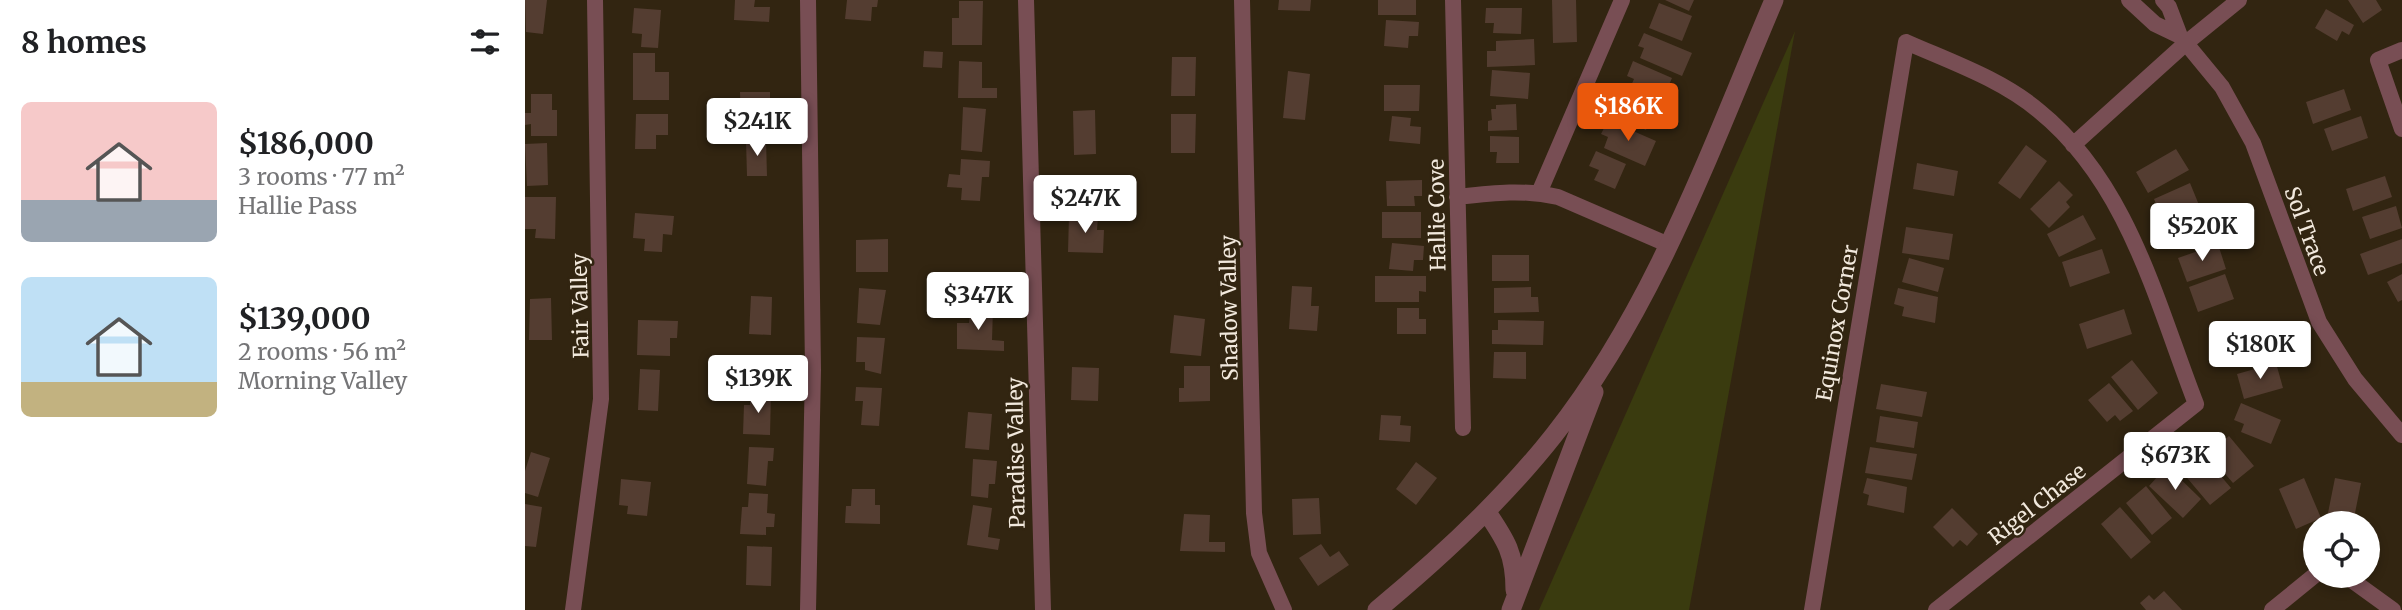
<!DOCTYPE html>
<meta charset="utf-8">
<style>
body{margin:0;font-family:Merriweather,serif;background:#f6f6f6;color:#202124;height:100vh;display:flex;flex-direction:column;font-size:26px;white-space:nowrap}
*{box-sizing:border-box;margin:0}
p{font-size:23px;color:#757577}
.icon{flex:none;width:38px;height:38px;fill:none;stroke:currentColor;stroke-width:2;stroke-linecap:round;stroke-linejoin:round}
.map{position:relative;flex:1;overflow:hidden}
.panel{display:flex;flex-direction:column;background:#fff;width:525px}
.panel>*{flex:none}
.buttons{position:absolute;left:1778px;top:511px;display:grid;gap:14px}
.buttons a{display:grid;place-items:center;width:77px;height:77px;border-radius:50%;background:#fff;box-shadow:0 4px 10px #0003;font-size:35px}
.price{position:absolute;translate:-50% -60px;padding:0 16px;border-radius:7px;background:#fff;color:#222;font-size:23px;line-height:46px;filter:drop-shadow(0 2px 4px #0008)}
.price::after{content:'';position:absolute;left:50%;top:42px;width:21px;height:16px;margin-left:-10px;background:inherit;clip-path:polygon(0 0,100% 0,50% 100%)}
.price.active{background:#ea580c;color:#fff}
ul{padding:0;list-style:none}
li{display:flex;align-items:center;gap:21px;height:175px;padding:0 21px}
li span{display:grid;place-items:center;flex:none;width:196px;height:140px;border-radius:10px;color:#555}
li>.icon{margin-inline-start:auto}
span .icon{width:84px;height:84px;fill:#fffc;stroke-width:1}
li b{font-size:30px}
h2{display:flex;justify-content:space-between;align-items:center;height:84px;padding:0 21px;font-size:30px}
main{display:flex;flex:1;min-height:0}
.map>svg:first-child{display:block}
.green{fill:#3a3b0f}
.building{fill:#543d31}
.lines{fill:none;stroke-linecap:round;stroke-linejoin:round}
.minor{stroke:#784e54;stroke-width:16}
.tertiary{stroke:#784e54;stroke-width:19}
.labels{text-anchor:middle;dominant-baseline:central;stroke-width:5;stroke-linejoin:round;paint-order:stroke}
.street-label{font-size:21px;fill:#f2e9dd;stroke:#322511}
</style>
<main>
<section class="panel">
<h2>8 homes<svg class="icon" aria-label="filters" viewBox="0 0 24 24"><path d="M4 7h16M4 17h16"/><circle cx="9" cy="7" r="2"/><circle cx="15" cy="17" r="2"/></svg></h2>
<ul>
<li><span style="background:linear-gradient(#f6c9c9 70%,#9aa5b1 0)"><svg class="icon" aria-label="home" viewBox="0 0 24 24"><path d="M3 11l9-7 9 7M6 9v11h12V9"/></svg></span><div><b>$186,000</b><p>3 rooms · 77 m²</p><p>Hallie Pass</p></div></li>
<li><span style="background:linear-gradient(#bfe0f5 75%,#c2b280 0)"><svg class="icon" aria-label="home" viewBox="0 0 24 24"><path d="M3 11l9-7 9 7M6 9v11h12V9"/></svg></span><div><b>$139,000</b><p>2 rooms · 56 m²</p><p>Morning Valley</p></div></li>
</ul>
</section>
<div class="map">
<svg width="1877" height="610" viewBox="0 0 1877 610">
<rect width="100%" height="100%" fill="#322511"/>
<path class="green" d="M1270 31 1164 610H1014Z"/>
<path class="building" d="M0 0H22L18 34 1 32Z
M210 0H230L229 7H245L244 22 209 20Z
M322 0H353L352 7H347L346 21 320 19Z
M754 0H786L785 11 753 10Z
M853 0H891V15H853Z
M1027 0H1051L1052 42 1028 43Z
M1140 0H1169L1164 11Z
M1823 0H1851L1857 10 1838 23Z
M434 1H458L457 45H427V18H434Z
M1134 3 1167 16 1157 41 1124 28Z
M109 8 136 10 133 48 116 47 117 34 107 33Z
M961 8H997L996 34 968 33 969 23H960Z
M1801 9 1829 25 1824 35 1817 31 1812 41 1790 28Z
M861 20 894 22 893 36H884L883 48 859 46Z
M1119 33 1167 53 1157 76 1115 58 1119 48 1113 46Z
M1009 39 1010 65 962 67V51H971V41Z
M399 51 418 52 417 68 398 67Z
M108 53H130V72H144V100H108Z
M647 57H671L670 96H646Z
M434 61 457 62V88H472V98H433Z
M1108 61 1147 78 1143 87 1137 85 1131 99 1105 88 1109 79 1102 76Z
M967 70 1005 73 1003 99 965 96Z
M763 71 785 74 780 120 758 118Z
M859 85H895L894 111H859Z
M1819 89 1826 110 1788 124 1781 102Z
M1098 91 1132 106 1121 130 1087 114Z
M215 92H245V106H254V128H216Z
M6 94H27V110H32V136H6V124L0 125V113H6Z
M991 104 992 130 963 131V121L967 120 966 109H971V105Z
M438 107 461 109 457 152 436 150Z
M570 110 571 154 549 155 548 111Z
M111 114H143V135H131V149H110Z
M646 114H671L670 153H646Z
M867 116 886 118 885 126 896 127 895 144 864 141Z
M1836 116 1843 138 1807 151 1799 129Z
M1083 120 1131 141 1120 166 1079 148 1083 137 1076 134Z
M965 136 994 137V163H971L972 152H965Z
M221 140H241L242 176H222Z
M22 143 23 185 2 186 0 144Z
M1501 145 1522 161 1495 199 1473 183Z
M1651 149 1664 170 1623 193 1611 172Z
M1071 151 1101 164 1090 189 1069 180 1074 170 1064 166Z
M436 159 465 161 464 177H457L455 201 436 200 437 188 422 187 424 174 435 175Z
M1392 163 1433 171 1429 196 1388 189Z
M1860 176 1867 197 1828 211 1821 189Z
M897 180V196H889L890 206H862L861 181Z
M1534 181 1548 195 1541 202 1545 207 1524 228 1505 209Z
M1665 183 1674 205 1643 218 1639 209 1634 211 1629 199Z
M0 197H31L30 239 10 238 11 229H0Z
M1871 206 1877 228 1845 239 1837 217Z
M857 212H896V238H857Z
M110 213 149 216 147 235 138 234 137 252 119 251 120 239 108 238Z
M544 215 573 216 572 230H579L578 253 543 252Z
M1558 215 1571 239 1534 257 1522 234Z
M1381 227 1428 234 1424 260 1377 253Z
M363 239V272H331V240Z
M1877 239V263L1843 275 1835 254Z
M867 243 899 246 898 260H889L888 271 864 269Z
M1693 244 1701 269 1662 282 1653 258Z
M1577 249 1585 273 1545 287 1537 262Z
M967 255H1004V281H967Z
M1384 258 1419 268 1413 292 1377 282Z
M1700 274 1709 299 1673 312 1664 287Z
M1877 274V300L1873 302 1862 282Z
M850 276H901V292L894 291V302H850Z
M767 286 787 287 786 306H794L792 331 764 329Z
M1006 287V297H1013L1014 312 969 313V288Z
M334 288 361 290 355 325 332 323Z
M1373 288 1413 297 1410 323 1377 316 1379 307 1369 304Z
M226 296 247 297 246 335 224 334Z
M26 298 27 340H4L5 299Z
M445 307 468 308 467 340 479 341V351L432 349V323H444Z
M872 308H894V319H901V334H872Z
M1599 309 1607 334 1562 349 1554 324Z
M649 315 680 319 676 356 645 353Z
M113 320 153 321 152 338H145V356L112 355Z
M973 320 1019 321 1018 345 967 344V330H973Z
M332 337 360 338 356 374 340 370V362H331Z
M969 352H1001V379L968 378Z
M1607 360 1633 393 1613 410 1586 377Z
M1751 363 1758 388 1719 399 1712 374Z
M659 366H685V401L654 402V388H659Z
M547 367 574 368 573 401 546 400Z
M115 369 135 370 133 411 113 410Z
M1584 383 1608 411 1595 421 1590 415 1582 422 1563 400Z
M1356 384 1402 392 1397 417 1351 409Z
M331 387 357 388 354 426 336 425 338 401H330Z
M225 392 246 393 245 435 218 434 219 405H225Z
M1716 403 1756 420 1746 444 1716 432 1719 424 1709 420Z
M443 412 467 414 464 450 440 448Z
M856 415 876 416 875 425 886 426 885 442 854 440Z
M1355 416 1393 422 1389 448 1351 442Z
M1704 436 1729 466 1708 483 1683 454Z
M224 447 249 448 248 461H243L241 486 222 484Z
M1345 447 1392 454 1387 480 1340 473Z
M1672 448 1706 488 1685 505 1652 466Z
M6 452 25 458 13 497 0 493V471Z
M448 459 472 461 470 484H464L463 498 446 496Z
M891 462 912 478 891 505 871 489Z
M1642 466 1676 499 1658 518 1624 486Z
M1342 478 1382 487 1379 513 1342 505 1344 495 1338 493Z
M1779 478 1796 518 1771 529 1754 489Z
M1810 478 1836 483 1828 523 1802 518Z
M96 479 126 482 122 516 102 514 103 506 94 505Z
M1621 486 1647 518 1627 535 1601 503Z
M327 489H350V505H355V524L320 523 321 506H326Z
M224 493 243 494 242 513 250 514 249 527H241V535L215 534 217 507H223Z
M794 498 796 534 768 535 767 499Z
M0 504 17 507 11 547 0 546Z
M448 505 467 508 463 537 475 539 473 550 442 545Z
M1595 507 1626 542 1606 559 1576 524Z
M1427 508 1453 534 1442 546 1435 540 1428 547 1408 527Z
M659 514 685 515 684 542H700V552L655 551Z
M796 544 805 557 814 551 824 565 793 586 774 558Z
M222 546 247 547 246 586 221 585Z
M1639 591 1657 610H1621L1615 603 1624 595 1629 600Z"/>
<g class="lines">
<path class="minor" d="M501 0 518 610
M717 0 729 513 734 553 759 610
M928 0 938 428
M1604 0 1630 24 1655 36
M1638 0 1644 7 1655 36 1697 87 1728 143 1794 322 1830 379 1877 435
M1877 50 1853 60 1877 129
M1548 145 1661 43 1714 0
M1014 193 1097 0
M932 197C967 193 998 189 1033 197L1144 245
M1821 576 1868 610
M48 610 76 399 70 0
M283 610 288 370 283 0
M1287 610 1381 42C1426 62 1476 79 1514 111 1603 183 1631 301 1671 404L1411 610
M1747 610 1790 575"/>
<path class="tertiary" d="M961 511C981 540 990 554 990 590
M852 610C916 557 978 500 1029 435 1130 307 1186 148 1249 0
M986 610 1069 392"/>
</g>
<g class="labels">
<g class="street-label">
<text transform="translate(912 215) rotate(-91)">Hallie Cove</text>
<text transform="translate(1782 231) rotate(70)">Sol Trace</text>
<text transform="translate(55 306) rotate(-91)">Fair Valley</text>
<text transform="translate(704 308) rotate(-91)">Shadow Valley</text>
<text transform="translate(1312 323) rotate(-80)">Equinox Corner</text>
<text transform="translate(491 453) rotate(-91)">Paradise Valley</text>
<text transform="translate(1512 504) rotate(-38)">Rigel Chase</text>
</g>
</g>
</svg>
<div class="buttons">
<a><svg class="icon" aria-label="locate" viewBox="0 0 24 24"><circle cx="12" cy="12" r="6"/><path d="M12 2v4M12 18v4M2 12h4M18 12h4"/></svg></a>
</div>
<b class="price active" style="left:1103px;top:143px">$186K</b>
<b class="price" style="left:232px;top:158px">$241K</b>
<b class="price" style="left:560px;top:235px">$247K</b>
<b class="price" style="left:1677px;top:263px">$520K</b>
<b class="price" style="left:453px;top:332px">$347K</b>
<b class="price" style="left:1735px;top:381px">$180K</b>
<b class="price" style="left:233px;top:415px">$139K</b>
<b class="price" style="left:1650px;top:492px">$673K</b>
</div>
</main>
